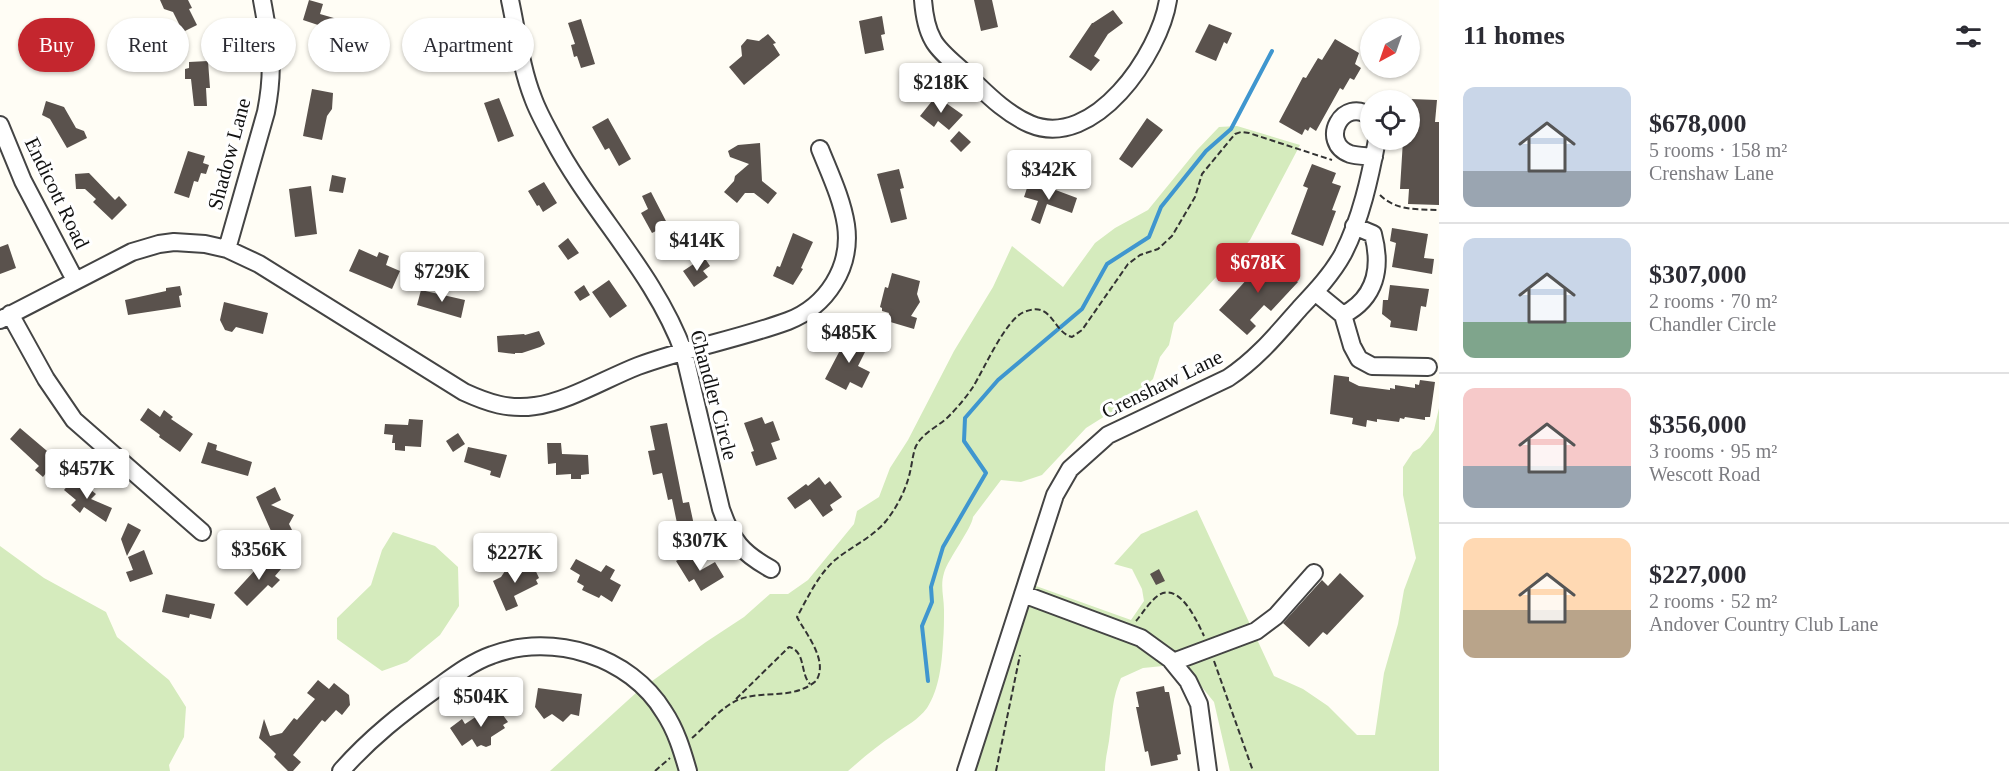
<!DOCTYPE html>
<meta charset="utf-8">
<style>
body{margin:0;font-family:"Times New Roman",serif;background:#f2f2f3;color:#2b2b33;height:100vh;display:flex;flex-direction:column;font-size:22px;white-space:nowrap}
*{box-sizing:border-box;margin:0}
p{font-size:20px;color:#7c7c81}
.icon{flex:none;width:33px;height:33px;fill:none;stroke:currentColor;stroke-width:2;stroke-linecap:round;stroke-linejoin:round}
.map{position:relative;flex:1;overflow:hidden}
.details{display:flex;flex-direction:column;background:#fff;width:570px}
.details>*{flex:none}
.top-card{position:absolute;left:18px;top:18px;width:570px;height:54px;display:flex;gap:12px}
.needle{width:39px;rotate:220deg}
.fabs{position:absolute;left:1360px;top:18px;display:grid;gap:12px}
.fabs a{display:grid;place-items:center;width:60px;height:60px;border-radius:50%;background:#fff;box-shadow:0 2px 4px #0004;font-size:30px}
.price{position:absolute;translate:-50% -51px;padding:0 14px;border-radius:6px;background:#fff;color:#222;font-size:20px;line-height:39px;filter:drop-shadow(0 2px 3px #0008)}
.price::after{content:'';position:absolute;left:50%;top:36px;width:18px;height:14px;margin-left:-9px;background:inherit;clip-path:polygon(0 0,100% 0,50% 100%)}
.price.on{background:#c4262e;color:#fff}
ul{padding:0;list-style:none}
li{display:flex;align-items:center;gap:18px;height:150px;padding:0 24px}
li+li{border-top:2px solid #e1e1e2}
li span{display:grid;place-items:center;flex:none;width:168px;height:120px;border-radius:12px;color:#555}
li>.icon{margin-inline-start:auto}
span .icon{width:72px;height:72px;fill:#fffc;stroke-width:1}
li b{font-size:26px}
h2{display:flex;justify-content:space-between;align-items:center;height:72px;padding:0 24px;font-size:26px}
.chip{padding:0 21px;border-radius:27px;background:#fff;box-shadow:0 2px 4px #0004;font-size:21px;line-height:54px}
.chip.on{background:#c4262e;color:#fff}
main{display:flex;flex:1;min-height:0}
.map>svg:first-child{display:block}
.green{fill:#d5ebbd}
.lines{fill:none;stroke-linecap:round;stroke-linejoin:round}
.stream{stroke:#3f96cf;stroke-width:4}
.building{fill:#5a524d}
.minor-casing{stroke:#444;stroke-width:20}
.path{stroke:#333;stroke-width:2;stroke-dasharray:6 3;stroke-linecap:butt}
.minor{stroke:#fff;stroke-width:16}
.labels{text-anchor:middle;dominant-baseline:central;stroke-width:6;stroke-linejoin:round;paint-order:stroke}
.street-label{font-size:21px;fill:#111;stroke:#fff}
</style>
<main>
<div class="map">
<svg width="1439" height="771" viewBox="0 0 1439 771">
<rect width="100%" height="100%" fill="#fffdf5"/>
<path class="green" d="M1237 126 1300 145 1250 240 1174 323 1169 345 1160 357 1153 379 1129 401 1086 428 1042 475 1021 482 1001 480 973 517C972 528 948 559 944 573 940 586 944 597 944 610 944 620 944 631 943 642 942 663 939 690 927 708 918 720 907 725 895 734 878 745 863 758 848 771H550L637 692 706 642 744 617 770 594H788L808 580 854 524 857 511 879 497 890 468 908 440 954 351 993 287 1012 246 1063 287 1095 243 1115 228 1148 210 1197 150 1219 127Z
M1439 408V771H1230L1214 702 1183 664 1143 668 1121 678C1112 699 1113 711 1110 733 1109 746 1105 757 1105 771H972L1020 621 1036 586 1131 620 1144 601 1142 589 1132 569 1114 564 1141 534 1197 510 1274 676 1303 689 1328 706 1357 735H1375L1384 673 1398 624 1404 590 1416 558 1403 495V467L1413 452 1420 448 1430 436 1434 430Z
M393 532 435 546 458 567 459 606 440 635 407 662 382 671 337 639V618L371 585 382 550Z
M0 546 44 578 106 612 117 637 169 680 186 707 184 737 169 765 170 771H0Z"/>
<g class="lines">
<path class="stream" d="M928 681 922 626 932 602 931 587 943 547 986 473 964 441 965 418 998 380 1082 309 1107 264 1149 237 1161 207 1206 151 1231 129 1272 51"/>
</g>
<path class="building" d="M160 0H188L192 8 189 9 197 25 183 32 173 12 164 9Z
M309 0 323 4 320 14 351 23 340 58 320 51 327 28 303 20Z
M974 0H992L998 27 981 31Z
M1113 10 1123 23 1108 34 1094 56 1100 60 1091 71 1069 57 1092 23H1093Z
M882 16 885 34 881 35 884 50 865 54 859 21Z
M581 19 595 64 581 68 577 56 574 57 571 45 575 44 568 23Z
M61 20 65 42 64 50H60L62 69 40 71 38 21Z
M476 22 480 38 488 36 493 56 477 60 472 40 455 44 452 27Z
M1209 24 1232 33 1227 44 1224 42 1216 61 1195 52Z
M768 34 776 43 773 44 780 55 744 85 729 67 742 56 741 46 747 39 759 41Z
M1335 39 1359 53 1355 64 1361 68 1354 80 1350 78 1343 90 1340 88 1316 131 1310 127 1308 131 1305 129 1302 135 1279 122 1303 77 1306 78 1318 58 1322 60Z
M208 61 210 88H206L207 106H194L191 79H185V69L189 68V62Z
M312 89 333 93 332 109 327 116 322 140 303 136Z
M936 96 963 115 949 130 938 121 934 127 920 116Z
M499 98 514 136 498 142 484 103Z
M1410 99 1437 100 1435 122H1439V205L1408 204 1409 189H1400L1403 140H1410Z
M46 101 64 107 76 128 84 131 87 138 67 148 50 119 42 115Z
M608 118 631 159 619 166 609 148 605 150 592 127Z
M1147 118 1163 130 1132 168 1119 159Z
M959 131 971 142 961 152 950 141Z
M760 143 762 181 777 193 768 204 754 193H745L737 203 724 192 734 181 735 176 749 164 730 157 728 151 738 145Z
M188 151 205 156 203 163 209 165 206 174 201 173 198 182 194 181 189 198 174 193Z
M1312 164 1336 173 1332 183 1341 186 1332 210 1336 211 1323 246 1291 234 1308 188 1303 186Z
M899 169 904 188 900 189 907 219 891 223 877 174Z
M89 173 115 200 119 196 127 205 112 220 93 202 96 199 85 189H76L75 174Z
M332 175 346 178 343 193 329 191Z
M544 182 557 203 543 212 539 205 537 206 528 191Z
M1028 185 1052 193 1053 189 1077 198 1072 213 1047 204 1040 224 1031 220 1038 201 1024 197Z
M311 186 317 234 295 237 289 189Z
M651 192 668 225 652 233 641 213 648 209 642 196Z
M1392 228 1428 234 1424 258 1434 259 1432 274 1392 267 1396 243 1390 241Z
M701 232 708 244 697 250 690 238Z
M793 233 813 242 801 268 803 269 793 285 773 276 777 266 780 267Z
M568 238 579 253 568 260 558 246Z
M8 244 16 268 0 274V247Z
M359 249 377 257 379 252 389 256 386 265 400 271 392 289 349 271Z
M1269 255 1298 282 1271 311 1264 305 1250 320 1256 326 1247 335 1219 310Z
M704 257 710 266 703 271 708 277 694 287 683 271Z
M892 273 920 281 917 294 920 302 911 316 917 318 914 329 887 321 889 313 882 311V308L880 307 885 287 888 288Z
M609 280 627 306 610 318 592 292Z
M584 285 590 295 580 301 574 292Z
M1390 285 1429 289 1426 307 1421 306 1417 331 1390 327 1391 321 1382 314 1383 300H1388Z
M180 286 182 295 179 296 181 307 128 315 125 300 166 291V288Z
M421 290 465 300 461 318 417 305Z
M224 302 268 313 263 334 236 327 232 332 225 330 220 320Z
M539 331 545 344 540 347 522 353H515V354L498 352 497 336 524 334 525 335Z
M849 333 869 344 858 366 870 372 862 388 850 382 846 390 825 379Z
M1334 375 1349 377V381L1359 386 1390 390V388L1395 389V385L1415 388V384L1419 385 1420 380 1435 382 1430 417H1425V420L1405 417 1404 419 1400 418 1399 422 1377 419V422L1367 420 1366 427 1352 424 1353 418 1330 414Z
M148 408 160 417 164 410 173 417 171 419 193 434 180 452 159 437 160 435 140 420Z
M762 417 765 424 773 421 780 440 771 443 777 459 756 466 751 452 754 451 744 423Z
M409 419 423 420 421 447 405 446V451L395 450V443H392L393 435 384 434 385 424 408 425Z
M667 423 683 503 689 502 694 525 678 528 672 499 668 500 662 473 653 475 648 451 655 450 650 426Z
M20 428 60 462 48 475 46 473 43 477 35 470 39 466 10 439Z
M458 433 465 444 453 452 446 441Z
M208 442 217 445 216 450 252 462 248 476 201 463Z
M547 443H561L562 454 588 455 589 474 581 475V479H571V474L556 475V463L548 464Z
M468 447 507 455 500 478 490 475 491 471 464 462Z
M75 477 96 494 91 499 112 508 106 522 84 507 80 513 71 505 76 500 64 490Z
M819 477 825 485 830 481 842 497 830 505 833 510 823 517 810 499 795 509 787 498 806 484 808 486Z
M275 487 281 500 271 505 294 515 289 524 293 532 275 540 256 497Z
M128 523 141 530 127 556 121 539Z
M144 550 153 574 130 582 126 572 133 570 128 557Z
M690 553 701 570 715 562 724 577 701 591 694 579 689 582 676 561Z
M268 556 281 569 275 576 280 580 272 588 268 585 247 606 234 593Z
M576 559 601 572 606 565 615 570 610 579 621 585 612 602 601 595 599 598 582 590 584 586 577 582 580 575 570 569Z
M532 563 539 578 536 580 538 584 514 596 518 606 506 611 493 581 501 577 505 571 509 569 513 571Z
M1159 569 1165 581 1156 585 1150 574Z
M1340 573 1364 596 1327 635 1323 632 1309 647 1283 623 1322 580 1328 586Z
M166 594 215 604 211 619 190 614 189 618 162 612Z
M318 680 329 689 334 683 349 695 350 705 342 715 336 710 325 722 322 720 293 755 301 762 293 771H288L274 757 276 754 270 748 259 738 264 719 270 736 282 733 294 718 297 720 315 699 307 693Z
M1164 686 1165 692H1169L1181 754 1177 755 1178 760 1151 766 1148 751 1145 752 1136 707H1139L1136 692Z
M538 688 582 694 579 716 571 714 563 722 552 714 544 719 535 707Z
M495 704 508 722 503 725 505 728 491 737V745L486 747 481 745 477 747 472 739 462 746 450 728 462 719 465 724Z"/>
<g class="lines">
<defs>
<path id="minor" d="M510 0C517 32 521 68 533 98 538 112 546 126 553 139 592 213 655 273 684 353L721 509C732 541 742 553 771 569
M923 0C924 13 926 28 933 40 939 52 958 66 968 76 987 94 1005 113 1030 124 1094 151 1160 53 1168 0
M1371 117C1343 95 1318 142 1350 154 1357 156 1366 156 1374 157
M0 125 23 181 75 280
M227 249 266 112C275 67 270 44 262 0
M1315 292 1343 315 1352 346 1359 359 1372 366 1428 367
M10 314 46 379 74 420 202 532
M1343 315C1376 298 1382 268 1373 234L1354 226
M0 320 132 252 159 244 174 242 205 244 227 249 259 264 464 392C488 403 509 410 535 406 567 402 607 378 638 366 687 348 739 339 788 321 827 306 852 267 846 225 842 199 830 174 820 149
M1023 594 1141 638 1170 659 1188 681 1199 704 1208 771
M1173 662 1256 631 1276 616 1314 573
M341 771C370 738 402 713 437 688 455 675 472 662 492 655 553 632 630 656 664 712 676 730 682 750 688 771
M966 771 1055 495 1070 469 1108 435 1228 378C1257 359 1278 333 1300 308 1316 291 1332 274 1343 254 1361 219 1370 177 1377 140"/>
</defs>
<use href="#minor" class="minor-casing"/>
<path class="path" d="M1380 195C1396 211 1417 209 1439 210
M1136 621C1143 613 1152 597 1163 593 1182 587 1198 623 1204 636
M1214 661 1253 771
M736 699 789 647C806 651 800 674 810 684
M692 738C706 726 722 706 740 699 766 690 793 700 816 681 829 661 806 634 797 617 808 597 818 575 835 560 852 546 872 538 886 521 897 507 906 490 910 472 912 464 913 453 916 446 924 431 940 426 950 415 958 407 967 396 973 387 984 369 1006 319 1024 312 1053 300 1052 332 1072 337L1082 330 1128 264 1140 255 1158 249 1172 236 1195 197 1202 174 1235 134 1241 132 1249 133 1332 160
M655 771 670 758
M996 771 1020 655"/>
<use href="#minor" class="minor"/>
</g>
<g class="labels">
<g class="street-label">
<text transform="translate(229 154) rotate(-75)">Shadow Lane</text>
<text transform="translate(57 193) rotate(64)">Endicott Road</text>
<text transform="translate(1162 384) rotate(-26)">Crenshaw Lane</text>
<text transform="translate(714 395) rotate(75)">Chandler Circle</text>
</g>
</g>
</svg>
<div class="fabs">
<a><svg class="needle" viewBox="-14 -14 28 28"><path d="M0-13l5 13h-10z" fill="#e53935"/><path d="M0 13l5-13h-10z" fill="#7c7c81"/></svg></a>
<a><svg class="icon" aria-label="locate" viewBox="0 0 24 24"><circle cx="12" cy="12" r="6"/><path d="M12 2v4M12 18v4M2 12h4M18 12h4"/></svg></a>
</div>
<b class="price" style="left:941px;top:114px">$218K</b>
<b class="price" style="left:1049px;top:201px">$342K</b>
<b class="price" style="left:697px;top:272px">$414K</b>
<b class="price on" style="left:1258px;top:294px">$678K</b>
<b class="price" style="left:442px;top:303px">$729K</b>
<b class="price" style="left:849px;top:364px">$485K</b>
<b class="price" style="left:87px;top:500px">$457K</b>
<b class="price" style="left:700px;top:572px">$307K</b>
<b class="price" style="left:259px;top:581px">$356K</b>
<b class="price" style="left:515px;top:584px">$227K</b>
<b class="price" style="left:481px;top:728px">$504K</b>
<div class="top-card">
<a class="chip on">Buy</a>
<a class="chip">Rent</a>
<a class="chip">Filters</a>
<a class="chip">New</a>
<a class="chip">Apartment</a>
</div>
</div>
<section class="details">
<h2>11 homes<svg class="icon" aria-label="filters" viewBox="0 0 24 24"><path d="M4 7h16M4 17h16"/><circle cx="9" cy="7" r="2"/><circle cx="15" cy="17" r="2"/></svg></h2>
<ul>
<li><span style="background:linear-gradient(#c9d6e8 70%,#9aa5b1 0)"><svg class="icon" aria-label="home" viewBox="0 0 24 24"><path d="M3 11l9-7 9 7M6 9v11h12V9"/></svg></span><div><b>$678,000</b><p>5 rooms · 158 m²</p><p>Crenshaw Lane</p></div></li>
<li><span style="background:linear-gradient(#c9d6e8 70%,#7fa58c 0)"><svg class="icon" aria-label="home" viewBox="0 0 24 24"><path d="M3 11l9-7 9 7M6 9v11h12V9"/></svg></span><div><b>$307,000</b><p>2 rooms · 70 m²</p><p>Chandler Circle</p></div></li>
<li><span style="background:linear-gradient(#f6c9c9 65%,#9aa5b1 0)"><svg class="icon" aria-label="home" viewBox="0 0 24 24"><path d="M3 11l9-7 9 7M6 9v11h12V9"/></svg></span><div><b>$356,000</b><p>3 rooms · 95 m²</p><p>Wescott Road</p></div></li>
<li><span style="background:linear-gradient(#ffd9b3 60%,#b9a48a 0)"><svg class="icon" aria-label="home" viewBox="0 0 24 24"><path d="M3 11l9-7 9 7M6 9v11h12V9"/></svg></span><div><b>$227,000</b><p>2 rooms · 52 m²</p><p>Andover Country Club Lane</p></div></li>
</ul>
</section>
</main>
